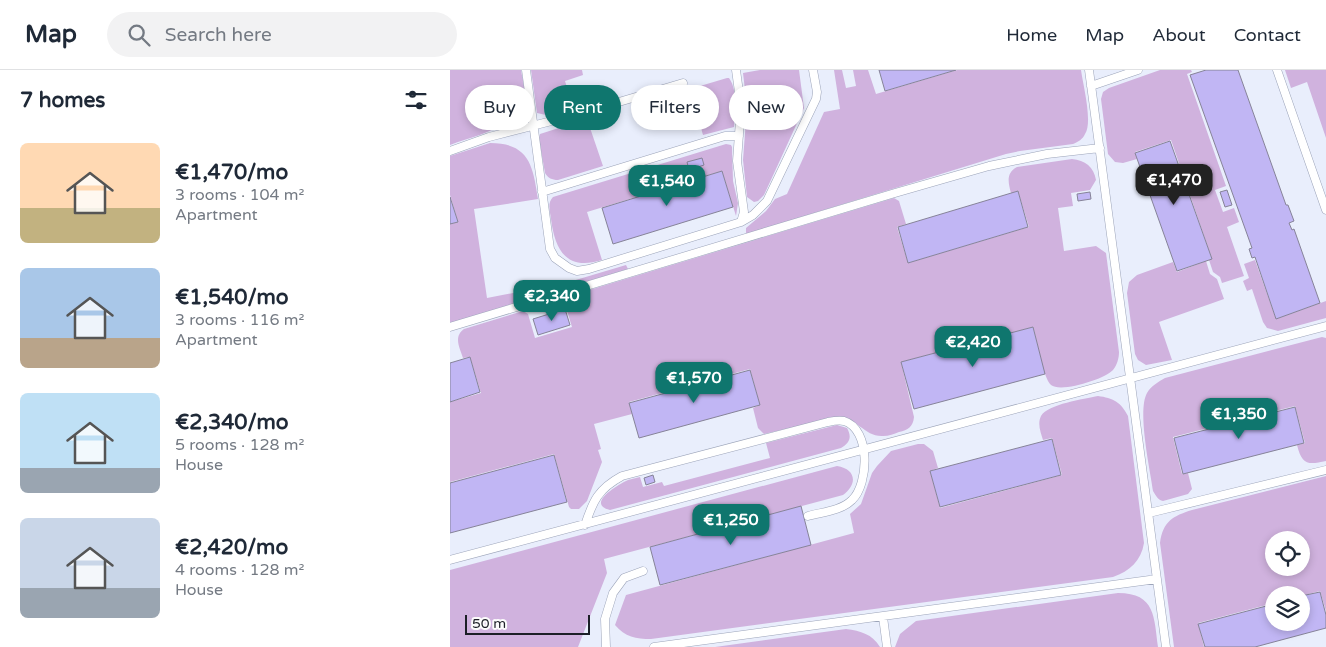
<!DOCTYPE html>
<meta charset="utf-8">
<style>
body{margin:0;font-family:"Varela Round",sans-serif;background:#f2f2f3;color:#1f2937;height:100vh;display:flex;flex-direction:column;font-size:19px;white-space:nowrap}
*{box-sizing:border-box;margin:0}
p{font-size:16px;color:#747a83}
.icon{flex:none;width:28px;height:28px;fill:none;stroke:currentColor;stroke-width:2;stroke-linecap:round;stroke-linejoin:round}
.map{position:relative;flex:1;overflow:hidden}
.side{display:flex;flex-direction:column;background:#fff;width:450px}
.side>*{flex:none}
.guide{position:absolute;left:15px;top:15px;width:475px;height:45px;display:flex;gap:10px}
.buttons{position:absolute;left:815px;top:461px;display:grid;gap:10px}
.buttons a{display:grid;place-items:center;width:45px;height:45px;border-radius:50%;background:#fff;box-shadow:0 2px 8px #0003;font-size:25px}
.scale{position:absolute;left:15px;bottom:12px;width:125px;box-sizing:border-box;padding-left:5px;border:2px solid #1c1f27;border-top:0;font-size:14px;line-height:18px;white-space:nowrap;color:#1c1f27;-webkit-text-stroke:4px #fcfcfc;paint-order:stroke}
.price{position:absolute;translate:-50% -42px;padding:0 11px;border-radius:10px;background:#0f766e;color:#fff;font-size:16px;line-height:32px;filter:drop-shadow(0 1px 2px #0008)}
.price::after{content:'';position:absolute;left:50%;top:30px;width:15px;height:11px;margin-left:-8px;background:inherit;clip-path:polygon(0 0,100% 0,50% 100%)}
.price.selected{background:#222;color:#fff}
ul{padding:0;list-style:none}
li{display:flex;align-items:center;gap:15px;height:125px;padding:0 20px}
li span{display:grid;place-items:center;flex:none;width:140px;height:100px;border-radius:8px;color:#555}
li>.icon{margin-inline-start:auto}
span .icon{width:60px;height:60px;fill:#fffc;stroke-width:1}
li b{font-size:21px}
h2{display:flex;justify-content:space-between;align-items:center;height:60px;padding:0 20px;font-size:21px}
.tag{padding:0 18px;border-radius:22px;background:#fff;box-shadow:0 2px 8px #0003;font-size:18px;line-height:45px}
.tag.selected{background:#0f766e;color:#fff}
header{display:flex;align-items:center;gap:30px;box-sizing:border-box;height:70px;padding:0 25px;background:#fff;border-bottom:1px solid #e0e1e3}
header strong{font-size:24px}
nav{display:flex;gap:28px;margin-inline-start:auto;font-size:18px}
.search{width:350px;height:45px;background:#f2f2f3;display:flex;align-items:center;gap:12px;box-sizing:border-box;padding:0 18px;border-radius:28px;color:#747a83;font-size:19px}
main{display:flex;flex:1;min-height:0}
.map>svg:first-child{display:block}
.green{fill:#d0b2de;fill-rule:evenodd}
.building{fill:#c1b6f4;stroke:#868398}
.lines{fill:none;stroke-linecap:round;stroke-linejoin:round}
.service-casing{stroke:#9ca4b9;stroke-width:9}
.service{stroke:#fff;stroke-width:8}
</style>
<header>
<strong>Map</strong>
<div class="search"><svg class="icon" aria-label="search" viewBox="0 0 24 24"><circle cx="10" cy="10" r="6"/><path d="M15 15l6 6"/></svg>Search here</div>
<nav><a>Home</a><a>Map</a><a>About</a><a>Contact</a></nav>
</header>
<main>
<section class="side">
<h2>7 homes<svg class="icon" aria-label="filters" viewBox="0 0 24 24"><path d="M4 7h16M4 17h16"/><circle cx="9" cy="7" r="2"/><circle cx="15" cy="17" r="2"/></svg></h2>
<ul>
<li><span style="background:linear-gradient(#ffd9b3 65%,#c2b280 0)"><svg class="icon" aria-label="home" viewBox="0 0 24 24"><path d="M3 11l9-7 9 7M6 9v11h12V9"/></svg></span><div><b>€1,470/mo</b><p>3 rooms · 104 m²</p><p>Apartment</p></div></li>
<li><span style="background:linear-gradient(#a9c7e8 70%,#b9a48a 0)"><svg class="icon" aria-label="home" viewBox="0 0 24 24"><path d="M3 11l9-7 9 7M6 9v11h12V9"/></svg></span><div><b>€1,540/mo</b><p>3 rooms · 116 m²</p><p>Apartment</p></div></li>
<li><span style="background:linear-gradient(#bfe0f5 75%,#9aa5b1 0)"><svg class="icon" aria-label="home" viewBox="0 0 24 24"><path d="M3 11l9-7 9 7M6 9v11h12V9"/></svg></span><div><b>€2,340/mo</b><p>5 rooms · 128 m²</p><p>House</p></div></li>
<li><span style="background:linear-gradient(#c9d6e8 70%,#9aa5b1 0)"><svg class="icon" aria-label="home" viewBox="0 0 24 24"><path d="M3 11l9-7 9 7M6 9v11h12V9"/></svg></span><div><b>€2,420/mo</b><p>4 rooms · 128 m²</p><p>House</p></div></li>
</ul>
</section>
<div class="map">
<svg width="876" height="577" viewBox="0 0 876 577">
<rect width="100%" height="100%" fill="#e9eefc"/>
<path class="green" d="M0 0H71C72 7 75 16 74 23 69 58 27 65 0 75Z
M81 0H132L133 5 115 11 123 37 96 45 87 43Z
M310 0H349L354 38 314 125 308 131 304 132 297 127 293 90 297 37 293 3Z
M384 0H392L396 18 406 16 403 0H418L426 24 507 0H631C633 15 643 52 635 64 633 69 628 72 623 74L570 81 556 84 296 164V158L316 141 325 129 337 124 374 42 390 39Z
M710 0H741L742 2 737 4 776 116 765 120 773 142 784 138 789 152 777 157 794 206 772 213 770 207 763 202 759 190 762 189 721 70 685 82 687 89 673 93 665 92 658 84 651 29 653 22 659 18Z
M835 0H876V68L857 12 841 18Z
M277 8H279C288 20 285 43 284 57L253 65 240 19Z
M137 49 153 96 108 110C102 110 98 108 95 103L89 69 90 64Z
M40 73C80 73 83 97 88 129L24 139 37 228 119 212 176 195 178 199 0 253V154L8 152 0 125V86Z
M276 74 281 75 282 77 283 111 288 133 286 146 272 101 137 142 152 190C117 201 105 181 101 149 100 141 97 133 103 127Z
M622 89C635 90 644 97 646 110L640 120 621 123 623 136 608 138 614 181 646 176 656 183 669 282C669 288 667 295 663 300 655 309 611 323 601 315 593 308 587 269 583 257L451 292 464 347C463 357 458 360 449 362 444 364 439 366 433 366 414 367 409 348 387 347L314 364 308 358 303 338 310 335 300 299 179 332 182 344 144 354 151 379 148 380 152 392 137 431 129 439H121L119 437 104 384 0 412V332L31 323 20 287 13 288C10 278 3 267 14 259L73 241 78 244 85 268 122 257 114 231 116 227 444 128 449 131 456 154 447 157 458 193 579 157 568 121 561 123C558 112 556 103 567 97Z
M805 190 826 249 876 231V248L828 261 817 258 813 252 802 219 797 221 793 211 799 208 794 194Z
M756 191 760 204 767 209 774 229 709 252 722 290 696 295 688 290 685 284 677 223 679 212 687 205 723 192 727 202Z
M872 267 876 268V391C858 395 852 395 847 375L855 373 845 336 723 367 732 404 738 403 742 419 738 424 713 431C708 430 706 426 703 421 700 399 687 341 697 323 701 316 708 312 715 308Z
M648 326C663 328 671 332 678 346L694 473C691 491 680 501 663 507L201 569C186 569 175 567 165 555L176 525 404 463 400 444 411 434 422 403 427 396 441 381 468 374H474L483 381 488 398 480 401 490 438 612 405 602 368 593 370C591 363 587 354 591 346 598 334 634 329 648 326Z
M387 355 397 358C402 367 400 373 391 378L160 440C135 434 169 414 178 410 182 409 186 408 190 407L193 417 212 412 214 416 320 388 316 373Z
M387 396C406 399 408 414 393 425L154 489 157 503 128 577H0V500Z
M876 406V541L870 521 851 526 824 525V533L748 553 754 577H724L710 473C713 451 723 446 742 440ZM824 470H851V498H824Z
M668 523C706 523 704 548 708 577H445L450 564 466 551Z
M396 559C411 561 422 564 430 577H265Z"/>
<path class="building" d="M429 0H506L435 21Z
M756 0H788L836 135H838L844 151 839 153 842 160 844 159 870 233 826 249 805 187 802 188 799 179 802 178 740 5Z
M720 71 762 189 727 201 685 83Z
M252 88 254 95 239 100 237 92Z
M272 101 283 137 163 174 152 138Z
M777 120 782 135 775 137 770 122Z
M568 121 578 157 458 193 448 157Z
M640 122 641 129 628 131 627 124Z
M0 127 8 152 0 154Z
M115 239 120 255 88 265 83 249Z
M583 257 595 304 464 339 451 292Z
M20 287 30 322 0 332V293Z
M300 300 310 335 189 368 179 333Z
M845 337 854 373 733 404 724 368Z
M602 369 611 405 490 437 480 401Z
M104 385 117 432 0 463V413Z
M203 405 205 412 196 415 194 408Z
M351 436 361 475 210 515 200 477Z
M870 522 876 545V558L805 577H755L748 554 824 534V552H851V526Z"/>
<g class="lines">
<defs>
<path id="service" d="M76 0 100 179 105 188 119 198 127 201 139 199 291 152 303 145 317 131 366 29 367 22 363 0
M286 0 291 37 287 91 294 142 291 152
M639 0 716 577
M827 0 876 140
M641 16 688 0
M0 81 39 67 125 45 233 13
M92 122 275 66H289
M0 257 445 123 539 96 597 84 650 78
M699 443 876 400
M135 455C143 431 148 419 172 406L378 352C383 351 389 350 394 351 421 359 419 414 402 430 391 441 372 442 358 446
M0 490 876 256
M433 547 437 577
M156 577 155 549 163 523 174 508 193 501
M204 577 707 509"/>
</defs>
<use href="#service" class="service-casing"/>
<use href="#service" class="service"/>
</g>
</svg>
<div class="buttons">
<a><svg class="icon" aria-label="locate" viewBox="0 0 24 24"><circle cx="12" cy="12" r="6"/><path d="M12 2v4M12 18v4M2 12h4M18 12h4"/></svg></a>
<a><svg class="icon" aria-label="layers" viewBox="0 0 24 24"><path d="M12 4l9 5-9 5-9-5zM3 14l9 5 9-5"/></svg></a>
</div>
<div class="scale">50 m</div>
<b class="price selected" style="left:724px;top:136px">€1,470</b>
<b class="price" style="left:217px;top:137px">€1,540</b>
<b class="price" style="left:102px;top:252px">€2,340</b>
<b class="price" style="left:523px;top:298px">€2,420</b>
<b class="price" style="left:244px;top:334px">€1,570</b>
<b class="price" style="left:789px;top:370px">€1,350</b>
<b class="price" style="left:281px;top:476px">€1,250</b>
<div class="guide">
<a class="tag">Buy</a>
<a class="tag selected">Rent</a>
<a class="tag">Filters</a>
<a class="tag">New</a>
</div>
</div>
</main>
